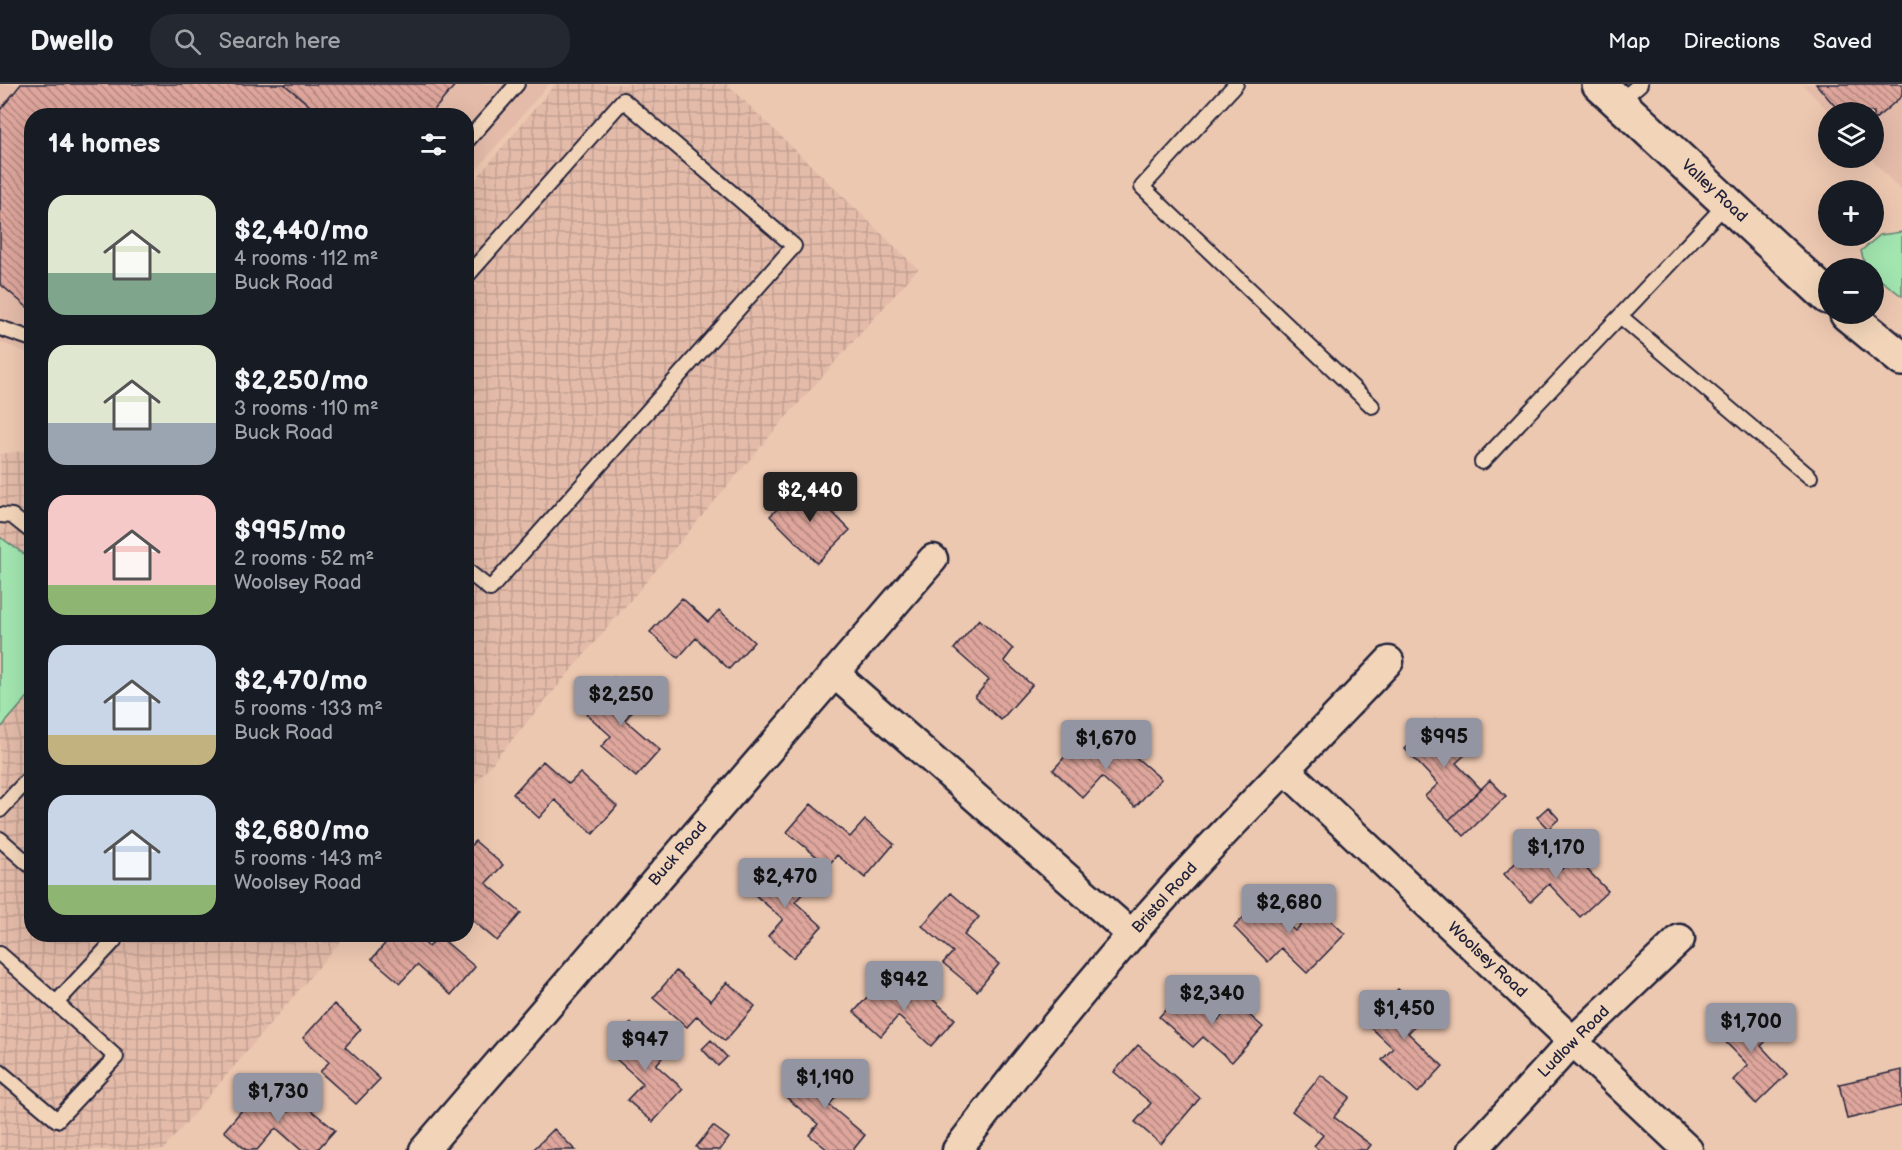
<!DOCTYPE html>
<meta charset="utf-8">
<style>
body{margin:0;font-family:"Balsamiq Sans",sans-serif;background:#242831;color:#f1f3f6;height:100vh;display:flex;flex-direction:column;font-size:22px;white-space:nowrap}
*{box-sizing:border-box;margin:0}
p{font-size:20px;color:#9ea1a6}
.icon{flex:none;width:33px;height:33px;fill:none;stroke:currentColor;stroke-width:2;stroke-linecap:round;stroke-linejoin:round}
.map{position:relative;flex:1;overflow:hidden}
.sheet{position:absolute;left:24px;top:24px;width:450px;height:834px;display:flex;flex-direction:column;background:#171b24;border-radius:24px;box-shadow:0 6px 24px #0002}
.sheet>*{flex:none}
.fabs{position:absolute;left:1818px;top:18px;display:grid;gap:12px}
.fabs a{display:grid;place-items:center;width:66px;height:66px;border-radius:50%;background:#171b24;box-shadow:0 6px 24px #0002;font-size:30px}
.price{position:absolute;translate:-50% -51px;padding:0 14px;border-radius:6px;background:#9495a2;color:#111;font-size:20px;line-height:39px;filter:drop-shadow(0 2px 3px #0008)}
.price::after{content:'';position:absolute;left:50%;top:36px;width:18px;height:14px;margin-left:-9px;background:inherit;clip-path:polygon(0 0,100% 0,50% 100%)}
.price.on{background:#222;color:#fff}
ul{padding:0;list-style:none}
li{display:flex;align-items:center;gap:18px;height:150px;padding:0 24px}
li span{display:grid;place-items:center;flex:none;width:168px;height:120px;border-radius:18px;color:#555}
li>.icon{margin-inline-start:auto}
span .icon{width:72px;height:72px;fill:#fffc;stroke-width:1}
li b{font-size:26px}
h2{display:flex;justify-content:space-between;align-items:center;height:72px;padding:0 24px;font-size:26px}
header{display:flex;align-items:center;gap:36px;box-sizing:border-box;height:84px;padding:0 30px;background:#171b24;border-bottom:2px solid #363941}
header strong{font-size:28px}
nav{display:flex;gap:33px;margin-inline-start:auto;font-size:21px}
.search{width:420px;height:54px;background:#242831;display:flex;align-items:center;gap:15px;box-sizing:border-box;padding:0 21px;border-radius:24px;color:#9ea1a6;font-size:22px}
.map>svg:first-child{display:block}
.built{fill:#e4bba9}
.industrial{fill:url(#industrial-grid)}
.grass{fill:#a2e5af;stroke:#628475;stroke-width:1.5}
.building{fill:url(#building-back-hatch);stroke:#22223b;stroke-width:1.5}
.lines{fill:none;stroke-linecap:round;stroke-linejoin:round}
.service-casing{stroke:#22223b;stroke-width:18}
.minor-casing{stroke:#22223b;stroke-width:33}
.secondary-casing{stroke:#22223b;stroke-width:38}
.service{stroke:#f2d5b9;stroke-width:14}
.minor{stroke:#f2d5b9;stroke-width:28}
.secondary{stroke:#f2d5b9;stroke-width:33}
.labels{text-anchor:middle;dominant-baseline:central;stroke-width:4.5;stroke-linejoin:round;paint-order:stroke}
.street-label{font-size:16px;fill:#22223b;stroke:#f2d5b9}
</style>
<header>
<strong>Dwello</strong>
<div class="search"><svg class="icon" aria-label="search" viewBox="0 0 24 24"><circle cx="10" cy="10" r="6"/><path d="M15 15l6 6"/></svg>Search here</div>
<nav><a>Map</a><a>Directions</a><a>Saved</a></nav>
</header>
<div class="map">
<svg width="1902" height="1066" viewBox="0 0 1902 1066">
<defs>
<pattern id="industrial-grid" width="8" height="8" patternUnits="userSpaceOnUse" patternTransform="scale(1.5)"><rect width="8" height="8" fill="#e4bba9"/><path d="M0 4h8M4 0v8" fill="none" stroke="#c3a092"/></pattern>
<pattern id="building-back-hatch" width="6" height="6" patternUnits="userSpaceOnUse" patternTransform="scale(1.5)"><rect width="6" height="6" fill="#dea69c"/><path d="M-1 5l2 2M0 0l6 6M5-1l2 2" fill="none" stroke="#b48780"/></pattern>
</defs>
<rect width="100%" height="100%" fill="#edc8b1"/>
<filter id="ink" filterUnits="userSpaceOnUse"><feTurbulence type="fractalNoise" baseFrequency=".0167" numOctaves="2"/><feDisplacementMap in="SourceGraphic" scale="12" xChannelSelector="R" yChannelSelector="G"/><feConvolveMatrix kernelMatrix="1 2 1 2 8 2 1 2 1" color-interpolation-filters="sRGB"/></filter>
<g filter="url(#ink)">
<path class="built" d="M0 0H549L467 97 466 32H32L31 270 0 258Z
M1802 0H1902V108L1870 74H1874V28H1829Z"/>
<path class="industrial" d="M555 0H727L918 185 781 339 467 709 466 107Z
M31 366 32 850 346 851 163 1066H0V370Z"/>
<path class="grass" d="M1902 148V212L1874 191V184H1866L1861 167 1880 151Z
M0 453 31 475 32 608 0 645Z"/>
<path class="building" d="M21 0H284L322 32H32V218L27 223 0 200V26Z
M284 0H456L429 32H322Z
M1816 0H1902V12L1874 36V28H1840Z
M803 399 850 446 817 479 770 432Z
M682 514 708 538 719 526 754 558 729 585 696 554 678 574 650 548Z
M979 535 1013 565 1004 577 1032 601 1001 636 975 613 989 596 954 565Z
M614 593 641 617 625 636 660 666 636 693 601 663 611 652 583 627Z
M1435 636 1467 669 1456 679 1481 705 1449 736 1425 712 1438 700 1405 665Z
M1087 648 1114 673 1123 662 1161 695 1135 723 1102 693 1083 714 1053 686Z
M543 677 569 700 580 689 617 722 593 750 555 716 539 734 513 710Z
M1490 696 1506 712 1464 752 1449 736Z
M811 720 850 753 865 736 894 760 865 794 837 771 828 782 787 748Z
M1548 723 1559 735 1548 745 1537 733Z
M475 757 503 781 486 799 521 829 497 857 466 831V823L473 815 466 809V766Z
M1537 758 1562 785 1575 773 1608 807 1580 833 1549 800 1530 818 1504 790Z
M771 777 805 807 795 818 822 842 793 874 768 852 783 835 747 804Z
M951 809 979 833 964 851 999 880 977 907 943 879 953 868 922 842Z
M1262 815 1295 847 1318 824 1345 850 1307 889 1281 864 1268 878 1234 843Z
M393 850H415L429 863 439 852 475 883 451 911 417 881 400 899 372 875Z
M676 887 711 917 727 898 755 922 725 957 697 932 687 943 653 914Z
M883 895 908 918 920 904 955 935 931 962 898 932 881 952 854 928Z
M1398 905 1426 931 1408 949 1443 982 1418 1009 1382 976 1393 964 1366 939Z
M1184 906 1218 936 1234 918 1263 943 1232 978 1203 953 1193 963 1159 933Z
M334 920 361 945 345 963 380 995 356 1020 320 988 329 978 303 954Z
M1740 921 1771 952 1761 962 1787 990 1756 1020 1733 996 1748 981 1714 946Z
M631 939 665 970 656 981 683 1005 653 1038 627 1016 643 999 607 967Z
M711 956 727 973 718 982 702 965Z
M1138 961 1200 1014 1161 1060 1135 1038 1151 1019 1114 988Z
M816 979 845 1002 829 1021 865 1051 853 1066H828L809 1051 818 1040 787 1014Z
M1902 986V1022L1847 1035 1839 1000Z
M1321 991 1350 1013 1334 1033 1371 1061 1367 1066H1319L1314 1062 1323 1051 1292 1027Z
M261 1004 288 1028 299 1016 335 1046 317 1066H301L276 1044 257 1066H246L224 1047Z
M713 1042 729 1054 720 1066H699L696 1063Z
M554 1045 575 1066H533Z"/>
<g class="lines">
<defs>
<path id="service" d="M1236 0 1142 103 1372 322
M1619 18 1640 0
M466 58 517 0
M466 193 623 16 794 162 490 505 466 486
M1620 232 1810 393
M0 244 32 255
M1482 378 1727 119
M0 431 12 432 32 448
M0 726 32 691
M0 755 32 783
M0 870 56 919
M0 988 57 1036 116 973 56 919 114 857 107 850"/>
<path id="minor" d="M834 589 1132 851
M1286 686 1688 1066
M424 1066 933 475
M957 1066C1035 964 1116 864 1204 770 1265 705 1328 642 1389 577
M1473 1066 1572 958 1680 855"/>
<path id="secondary" d="M1599 0 1828 213
M1847 230 1902 275"/>
</defs>
<use href="#service" class="service-casing"/>
<use href="#minor" class="minor-casing"/>
<use href="#secondary" class="secondary-casing"/>
<use href="#service" class="service"/>
<use href="#minor" class="minor"/>
<use href="#secondary" class="secondary"/>
</g>
</g>
<g class="labels">
<g class="street-label">
<text transform="translate(1714 107) rotate(43)">Valley Road</text>
<text transform="translate(678 770) rotate(-49)">Buck Road</text>
<text transform="translate(1165 814) rotate(-48)">Bristol Road</text>
<text transform="translate(1487 876) rotate(43)">Woolsey Road</text>
<text transform="translate(1574 958) rotate(-45)">Ludlow Road</text>
</g>
</g>
</svg>
<div class="fabs">
<a><svg class="icon" aria-label="layers" viewBox="0 0 24 24"><path d="M12 4l9 5-9 5-9-5zM3 14l9 5 9-5"/></svg></a>
<a>+</a>
<a>−</a>
</div>
<b class="price on" style="left:810px;top:439px">$2,440</b>
<b class="price" style="left:621px;top:643px">$2,250</b>
<b class="price" style="left:1444px;top:685px">$995</b>
<b class="price" style="left:1106px;top:687px">$1,670</b>
<b class="price" style="left:1556px;top:796px">$1,170</b>
<b class="price" style="left:785px;top:825px">$2,470</b>
<b class="price" style="left:1289px;top:851px">$2,680</b>
<b class="price" style="left:904px;top:928px">$942</b>
<b class="price" style="left:1212px;top:942px">$2,340</b>
<b class="price" style="left:1404px;top:957px">$1,450</b>
<b class="price" style="left:1751px;top:970px">$1,700</b>
<b class="price" style="left:645px;top:988px">$947</b>
<b class="price" style="left:825px;top:1026px">$1,190</b>
<b class="price" style="left:278px;top:1040px">$1,730</b>
<section class="sheet">
<h2>14 homes<svg class="icon" aria-label="filters" viewBox="0 0 24 24"><path d="M4 7h16M4 17h16"/><circle cx="9" cy="7" r="2"/><circle cx="15" cy="17" r="2"/></svg></h2>
<ul>
<li><span style="background:linear-gradient(#dfe7d0 65%,#7fa58c 0)"><svg class="icon" aria-label="home" viewBox="0 0 24 24"><path d="M3 11l9-7 9 7M6 9v11h12V9"/></svg></span><div><b>$2,440/mo</b><p>4 rooms · 112 m²</p><p>Buck Road</p></div></li>
<li><span style="background:linear-gradient(#dfe7d0 65%,#9aa5b1 0)"><svg class="icon" aria-label="home" viewBox="0 0 24 24"><path d="M3 11l9-7 9 7M6 9v11h12V9"/></svg></span><div><b>$2,250/mo</b><p>3 rooms · 110 m²</p><p>Buck Road</p></div></li>
<li><span style="background:linear-gradient(#f6c9c9 75%,#8fb573 0)"><svg class="icon" aria-label="home" viewBox="0 0 24 24"><path d="M3 11l9-7 9 7M6 9v11h12V9"/></svg></span><div><b>$995/mo</b><p>2 rooms · 52 m²</p><p>Woolsey Road</p></div></li>
<li><span style="background:linear-gradient(#c9d6e8 75%,#c2b280 0)"><svg class="icon" aria-label="home" viewBox="0 0 24 24"><path d="M3 11l9-7 9 7M6 9v11h12V9"/></svg></span><div><b>$2,470/mo</b><p>5 rooms · 133 m²</p><p>Buck Road</p></div></li>
<li><span style="background:linear-gradient(#c9d6e8 75%,#8fb573 0)"><svg class="icon" aria-label="home" viewBox="0 0 24 24"><path d="M3 11l9-7 9 7M6 9v11h12V9"/></svg></span><div><b>$2,680/mo</b><p>5 rooms · 143 m²</p><p>Woolsey Road</p></div></li>
</ul>
</section>
</div>
